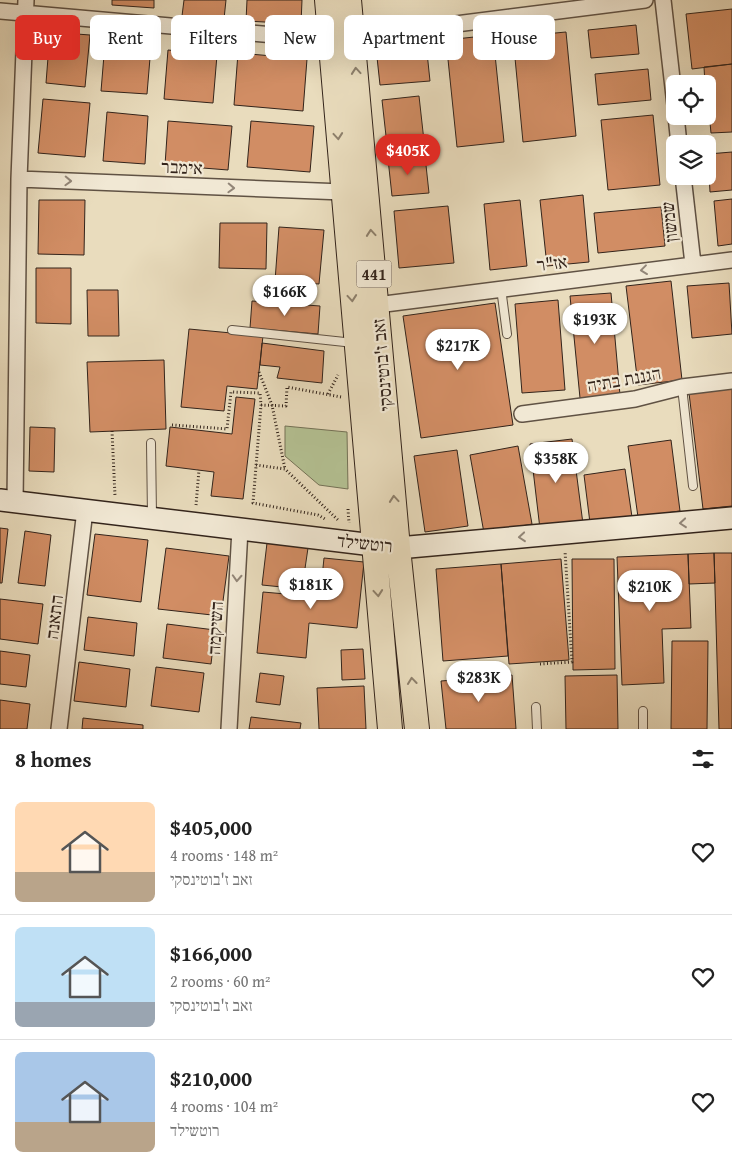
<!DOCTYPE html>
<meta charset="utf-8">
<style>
body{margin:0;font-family:"Gentium Book Plus","Frank Ruhl Libre",serif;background:#f6f6f6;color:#222;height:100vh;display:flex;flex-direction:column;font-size:19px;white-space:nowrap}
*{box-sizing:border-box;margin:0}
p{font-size:16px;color:#767676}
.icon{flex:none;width:28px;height:28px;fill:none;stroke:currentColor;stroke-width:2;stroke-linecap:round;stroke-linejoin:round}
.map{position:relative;height:729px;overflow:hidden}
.sheet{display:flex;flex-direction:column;background:#fff;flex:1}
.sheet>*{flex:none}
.top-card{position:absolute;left:15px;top:15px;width:702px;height:45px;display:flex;gap:10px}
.fabs{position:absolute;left:666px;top:75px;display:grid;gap:10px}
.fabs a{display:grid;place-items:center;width:50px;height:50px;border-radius:8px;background:#fff;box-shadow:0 5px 20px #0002;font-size:25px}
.price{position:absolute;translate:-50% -42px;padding:0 11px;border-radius:18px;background:#fff;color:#222;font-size:16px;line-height:32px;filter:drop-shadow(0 1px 2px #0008)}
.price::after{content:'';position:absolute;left:50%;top:30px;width:15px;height:11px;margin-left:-8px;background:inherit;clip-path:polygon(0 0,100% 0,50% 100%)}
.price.on{background:#d93025;color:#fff}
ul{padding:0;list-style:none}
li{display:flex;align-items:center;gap:15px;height:125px;padding:0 15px}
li+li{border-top:1px solid #e0e0e0}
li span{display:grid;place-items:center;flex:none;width:140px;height:100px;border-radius:8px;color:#555}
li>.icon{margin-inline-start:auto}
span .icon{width:60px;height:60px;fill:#fffc;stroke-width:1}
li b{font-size:21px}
h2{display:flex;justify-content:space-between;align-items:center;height:60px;padding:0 15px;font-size:21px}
.tag{padding:0 18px;border-radius:8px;background:#fff;box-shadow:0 5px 20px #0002;font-size:18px;line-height:45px}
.tag.on{background:#d93025;color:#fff}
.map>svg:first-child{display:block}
.green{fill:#b4c193;stroke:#747257}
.building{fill:#d18d64;stroke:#33241b}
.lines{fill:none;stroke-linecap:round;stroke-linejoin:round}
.lane-casing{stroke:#605244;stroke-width:10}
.street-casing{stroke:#605244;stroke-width:18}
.secondary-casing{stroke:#33241b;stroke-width:24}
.primary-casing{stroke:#33241b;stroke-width:26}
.path{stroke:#33241b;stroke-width:3;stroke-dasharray:1 2.5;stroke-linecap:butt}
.lane{stroke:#f1e8d4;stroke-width:8}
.street{stroke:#f1e8d4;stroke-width:15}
.secondary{stroke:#f1e8d4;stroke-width:21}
.primary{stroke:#e9dcbd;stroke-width:24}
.oneway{stroke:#8e806c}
.oneway2{stroke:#928678}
.labels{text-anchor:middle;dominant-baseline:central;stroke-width:4.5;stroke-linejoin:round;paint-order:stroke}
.shield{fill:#f1e8d4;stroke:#6c5f52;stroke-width:1}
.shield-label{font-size:16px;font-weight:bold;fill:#33241b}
.street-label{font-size:18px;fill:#33241b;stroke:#f1e8d4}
</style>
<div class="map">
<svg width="732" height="729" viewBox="0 0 732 729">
<rect width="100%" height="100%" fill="#e9dcbd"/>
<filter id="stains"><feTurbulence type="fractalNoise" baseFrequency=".004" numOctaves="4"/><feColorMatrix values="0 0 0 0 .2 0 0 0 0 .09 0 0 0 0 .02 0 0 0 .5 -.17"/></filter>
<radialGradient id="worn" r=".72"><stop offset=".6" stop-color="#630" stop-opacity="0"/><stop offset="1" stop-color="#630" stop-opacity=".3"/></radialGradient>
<path class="green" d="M285 426 347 432 348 489 319 485 285 456Z"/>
<path class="building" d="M112 0H154V8L112 5Z
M184 0H226L224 19 182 16Z
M247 0H302L301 24 246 21Z
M732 9V64L692 69 686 14Z
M636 25 639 54 591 58 588 30Z
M50 32 90 35 85 87 46 83Z
M566 32 576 136 523 142 513 37Z
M493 35 504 142 457 147 446 40Z
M105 43 151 46 147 94 101 91Z
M426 43 430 81 380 85 376 48Z
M168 50 217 55 213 103 164 99Z
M238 53 307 59 303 111 234 105Z
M732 64V132L711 133 708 102V84H705L704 67Z
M648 69 651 100 598 105 595 74Z
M419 96 424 141 387 145 382 100Z
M43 99 90 103 85 157 38 153Z
M107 112 148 116 145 164 103 161Z
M653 115 660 185 608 190 601 120Z
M168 121 232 126 228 170 165 165Z
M251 121 314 126 310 172 247 167Z
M732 152V190L710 192 708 154Z
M425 156 429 193 392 196 388 159Z
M583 195 589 262 547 266 540 200Z
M732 199V244L718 246 714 201Z
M39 200H85L84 255 38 254Z
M520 200 527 266 490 270 484 204Z
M448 206 454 263 399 268 394 211Z
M661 207 665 246 598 253 594 213Z
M220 223H267L266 269 219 268Z
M279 227 324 230 319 284 275 281Z
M36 268H71V324L36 323Z
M671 281 682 380 638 385 626 286Z
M729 283 732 334 692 338 687 286Z
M87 290H118L119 336H88Z
M611 293 620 395 580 398 570 296Z
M558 300 565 390 522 393 515 304Z
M252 301 320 306 318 334 250 328Z
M495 303 513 425 421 438 403 316Z
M189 329 263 336 257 389 227 386 224 411 181 407Z
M262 343 324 351 322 383 277 378 280 367 260 365Z
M164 360 166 429 90 432 87 362Z
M732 388V506L703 509 689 393Z
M236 397 255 399 243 499 211 496 214 472 166 466 170 427 232 434Z
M30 427 55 428 54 472 29 471Z
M572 439 583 524 540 529 530 444Z
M671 440 680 511 638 517 628 446Z
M518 446 532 524 484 533 470 455Z
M457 450 468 526 425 532 414 456Z
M625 469 632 517 590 523 584 475Z
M0 528 8 529 2 583H0Z
M25 531 51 535 45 586 18 583Z
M95 534 148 540 141 602 87 595Z
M267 543 308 548 302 589 262 585Z
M166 548 229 556 221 616 158 609Z
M714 553H732V729H719Z
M714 553 715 583 689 584 688 554Z
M688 554 691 628 662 629 664 683 622 685 617 557Z
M324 558 364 562 357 628 309 623 306 658 257 653 263 592 320 597Z
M561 559 569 660 509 664 501 564Z
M572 559H614L615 669 573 670Z
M501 564 508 656 443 661 436 569Z
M0 599 43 604 38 644 0 639Z
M88 617 137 623 134 656 84 650Z
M167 624 215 630 211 664 163 658Z
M672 641H708L707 729H671Z
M363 649 365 679 342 680 341 650Z
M0 651 30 655 26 687 0 684Z
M79 662 130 669 126 707 74 701Z
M156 667 204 673 199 712 151 706Z
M260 673 284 676 280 705 256 702Z
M512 675 516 729H446L441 681Z
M617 675 618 729H566L565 676Z
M364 686 366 729H319L317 688Z
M0 700 30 704 27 729H0Z
M251 717 301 723 300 729H249Z
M83 718 143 725V729H82Z"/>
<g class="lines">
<defs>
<path id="lane" d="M501 288 507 334
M232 330 354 343
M682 387 693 486
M151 443 152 516
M536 707 537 729
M643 711V729"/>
<path id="street" d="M663 0 675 105
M0 11 330 40 645 0
M676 116 679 144
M683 176 693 264
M19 179 343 192
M377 305 732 260
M522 414 635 399 682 387 732 381
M15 502 19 179 26 0
M59 729 85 510
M229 729 240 529"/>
<path id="secondary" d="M0 500 398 548 732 518"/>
<path id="primary" d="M327 0 390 729
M349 0 398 548 417 729"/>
</defs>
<use href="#lane" class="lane-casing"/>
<use href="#street" class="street-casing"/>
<use href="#secondary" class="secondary-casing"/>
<use href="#primary" class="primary-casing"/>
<path class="path" d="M259 372 272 405 285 469
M328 394 338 375
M261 405 286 406 287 387 341 397
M172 425 227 429 231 392 260 393 261 405 253 503 318 515 325 519
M112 431 115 496
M256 465 285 469 339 521
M196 505 199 470
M348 509 349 523
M540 664 572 662 565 551"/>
<use href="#lane" class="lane"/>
<use href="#street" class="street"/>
<use href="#secondary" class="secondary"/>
<use href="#primary" class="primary"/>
</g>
<defs><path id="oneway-chevron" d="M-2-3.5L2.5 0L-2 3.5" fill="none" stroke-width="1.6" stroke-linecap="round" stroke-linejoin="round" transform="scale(1.25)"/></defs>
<g class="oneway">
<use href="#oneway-chevron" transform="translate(356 71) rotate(-95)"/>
<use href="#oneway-chevron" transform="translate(338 136) rotate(85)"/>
<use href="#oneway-chevron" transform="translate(371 233) rotate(-95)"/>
<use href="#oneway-chevron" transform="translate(352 298) rotate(85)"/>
<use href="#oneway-chevron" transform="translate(394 499) rotate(-95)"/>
<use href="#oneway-chevron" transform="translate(378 593) rotate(85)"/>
<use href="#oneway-chevron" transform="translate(412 681) rotate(-96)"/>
</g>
<g class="oneway2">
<use href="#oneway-chevron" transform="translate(68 181) rotate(2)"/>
<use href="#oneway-chevron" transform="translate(231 188) rotate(2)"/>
<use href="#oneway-chevron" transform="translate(644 270) rotate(173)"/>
<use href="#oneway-chevron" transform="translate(683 523) rotate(175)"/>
<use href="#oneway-chevron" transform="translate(522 537) rotate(175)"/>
<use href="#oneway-chevron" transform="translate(237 578) rotate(93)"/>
</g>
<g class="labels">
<rect class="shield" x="356.5" y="260.5" width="35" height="27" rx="4"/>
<g class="shield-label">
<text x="374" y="274">441</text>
</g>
<g class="street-label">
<text transform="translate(182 167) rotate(2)">אימבר</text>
<text transform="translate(669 222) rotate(-96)">שמשון</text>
<text transform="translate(552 263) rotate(-7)">אז"ר</text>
<text transform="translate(382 365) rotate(-95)">זאב ז'בוטינסקי</text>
<text transform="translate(624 379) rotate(-10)">הגננת בתיה</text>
<text transform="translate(365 543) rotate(6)">רוטשילד</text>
<text transform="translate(54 617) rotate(-83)">התאנה</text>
<text transform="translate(215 628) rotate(-87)">השיקמה</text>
</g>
</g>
<rect width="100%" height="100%" filter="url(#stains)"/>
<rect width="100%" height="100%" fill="url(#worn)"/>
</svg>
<div class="fabs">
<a><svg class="icon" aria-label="locate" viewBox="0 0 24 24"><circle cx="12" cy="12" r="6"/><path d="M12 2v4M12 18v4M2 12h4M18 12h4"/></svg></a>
<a><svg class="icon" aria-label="layers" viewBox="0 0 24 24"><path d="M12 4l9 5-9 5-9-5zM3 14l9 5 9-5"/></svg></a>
</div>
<b class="price on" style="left:408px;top:176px">$405K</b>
<b class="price" style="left:285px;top:317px">$166K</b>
<b class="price" style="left:595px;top:345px">$193K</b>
<b class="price" style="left:458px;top:371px">$217K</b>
<b class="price" style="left:556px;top:484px">$358K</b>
<b class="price" style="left:311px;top:610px">$181K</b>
<b class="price" style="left:650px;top:612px">$210K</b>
<b class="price" style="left:479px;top:703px">$283K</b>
<div class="top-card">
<a class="tag on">Buy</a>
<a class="tag">Rent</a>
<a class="tag">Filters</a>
<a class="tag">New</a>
<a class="tag">Apartment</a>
<a class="tag">House</a>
</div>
</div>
<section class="sheet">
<h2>8 homes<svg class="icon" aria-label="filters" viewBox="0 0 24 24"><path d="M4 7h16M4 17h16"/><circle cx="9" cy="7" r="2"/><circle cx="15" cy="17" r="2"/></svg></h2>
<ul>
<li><span style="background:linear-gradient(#ffd9b3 70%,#b9a48a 0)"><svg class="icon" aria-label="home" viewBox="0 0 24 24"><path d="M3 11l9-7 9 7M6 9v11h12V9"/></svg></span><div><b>$405,000</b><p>4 rooms · 148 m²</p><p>זאב ז'בוטינסקי</p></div><svg class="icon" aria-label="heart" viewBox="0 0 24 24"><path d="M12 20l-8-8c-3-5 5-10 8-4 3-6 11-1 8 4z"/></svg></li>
<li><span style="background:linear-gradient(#bfe0f5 75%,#9aa5b1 0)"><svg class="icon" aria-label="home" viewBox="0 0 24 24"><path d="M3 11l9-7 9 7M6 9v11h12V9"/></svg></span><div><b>$166,000</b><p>2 rooms · 60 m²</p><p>זאב ז'בוטינסקי</p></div><svg class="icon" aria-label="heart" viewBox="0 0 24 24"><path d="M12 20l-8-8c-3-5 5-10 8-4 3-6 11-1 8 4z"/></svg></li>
<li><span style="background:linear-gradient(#a9c7e8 70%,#b9a48a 0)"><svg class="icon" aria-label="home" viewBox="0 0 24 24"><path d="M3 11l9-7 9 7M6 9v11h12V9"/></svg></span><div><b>$210,000</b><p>4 rooms · 104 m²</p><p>רוטשילד</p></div><svg class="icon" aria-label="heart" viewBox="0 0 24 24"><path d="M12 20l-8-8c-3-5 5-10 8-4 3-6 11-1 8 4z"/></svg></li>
</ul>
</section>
